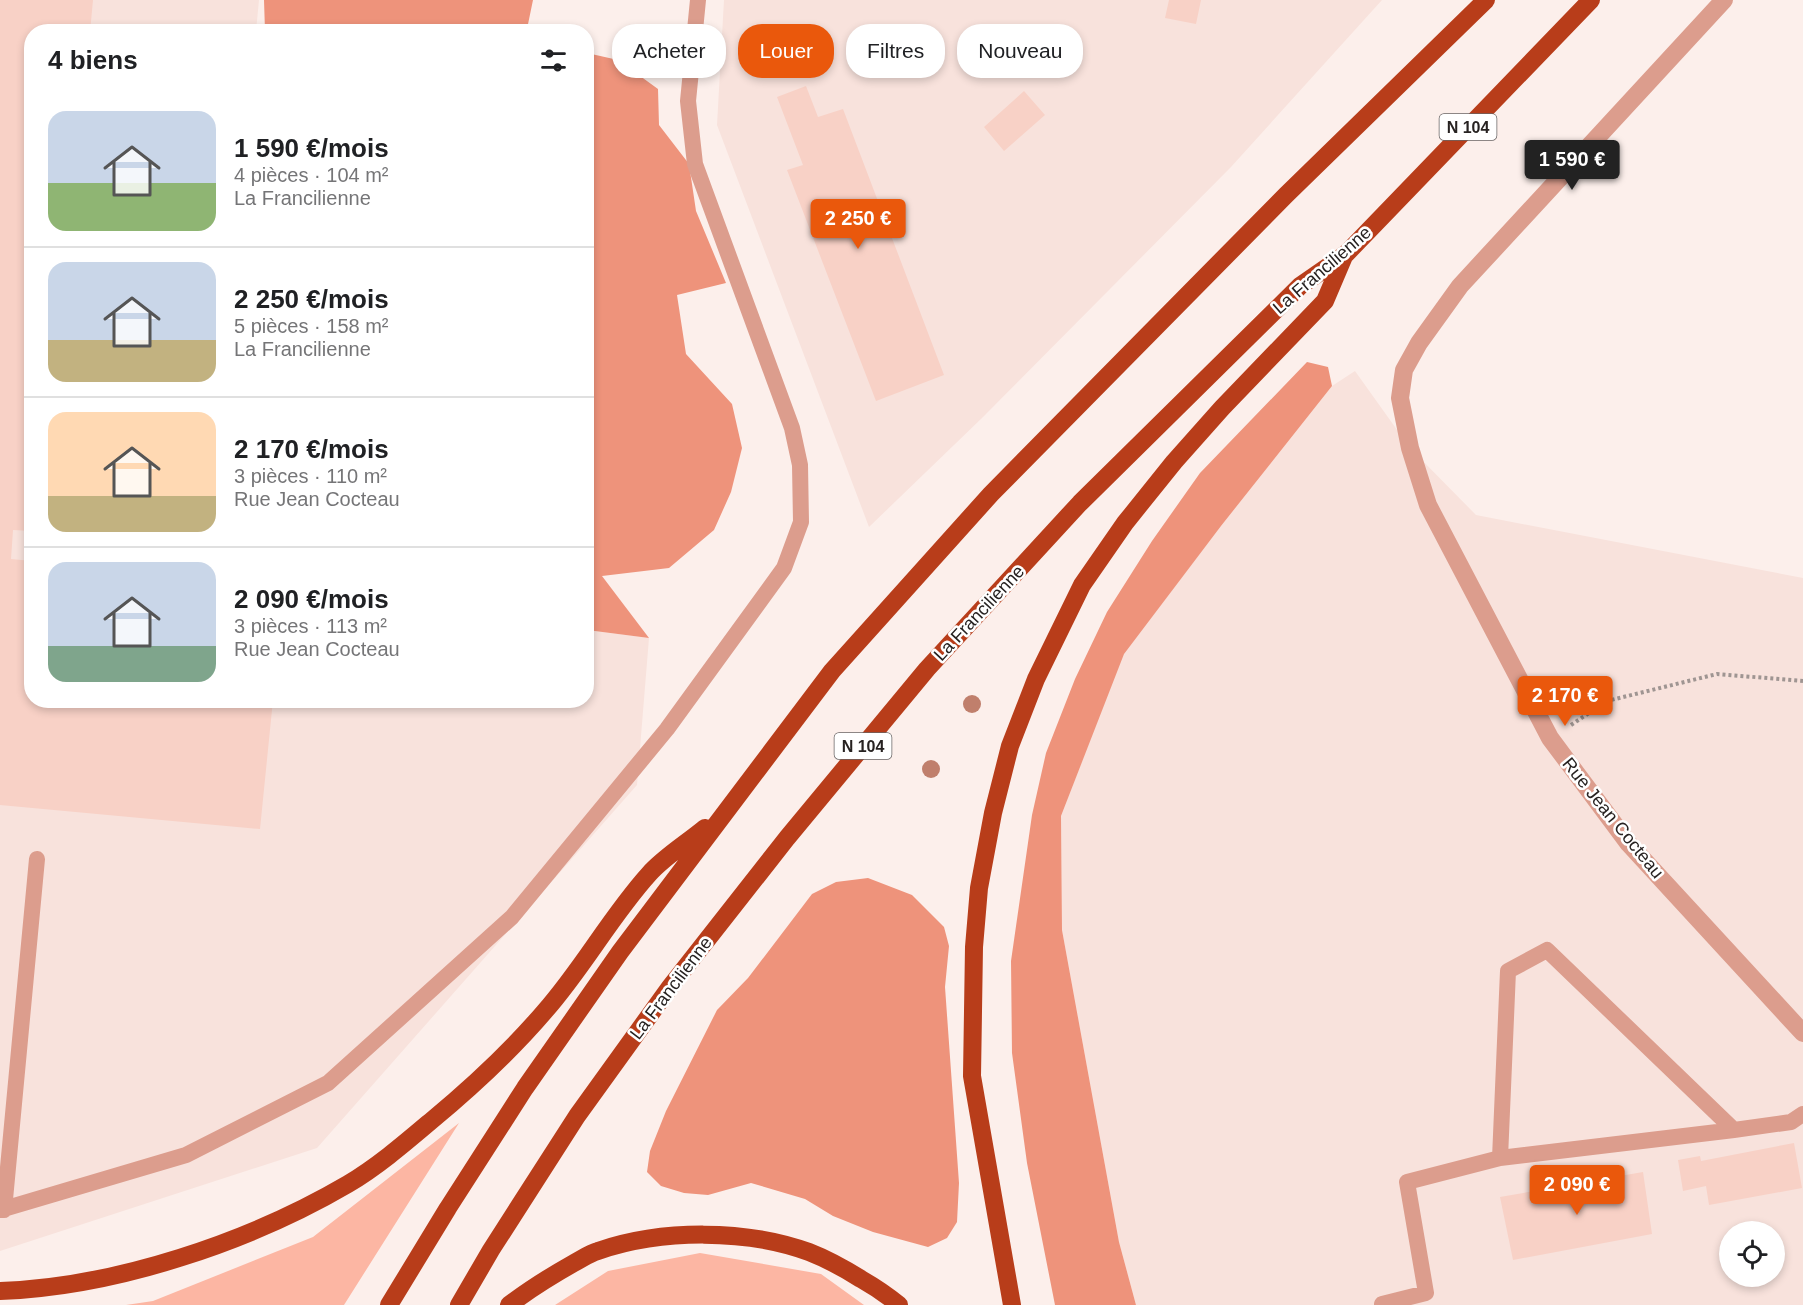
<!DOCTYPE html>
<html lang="fr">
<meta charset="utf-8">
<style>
body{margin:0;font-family:Arial,sans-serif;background:#f2f2f2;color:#202124;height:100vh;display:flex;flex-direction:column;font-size:22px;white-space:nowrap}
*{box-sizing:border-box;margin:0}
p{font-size:20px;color:#757577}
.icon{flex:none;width:33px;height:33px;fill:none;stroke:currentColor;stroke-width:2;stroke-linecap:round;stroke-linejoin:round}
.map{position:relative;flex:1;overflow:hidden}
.drawer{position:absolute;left:24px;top:24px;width:570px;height:684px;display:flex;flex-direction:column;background:#fff;border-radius:24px;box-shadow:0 3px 9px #0003}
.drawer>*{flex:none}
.guide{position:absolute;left:612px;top:24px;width:570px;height:54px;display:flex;gap:12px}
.tools{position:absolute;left:1719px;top:1221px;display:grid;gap:12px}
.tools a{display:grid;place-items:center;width:66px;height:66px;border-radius:50%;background:#fff;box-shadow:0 3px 9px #0003;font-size:30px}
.price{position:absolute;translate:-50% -51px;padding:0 14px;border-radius:6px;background:#ea580c;color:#fff;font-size:20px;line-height:39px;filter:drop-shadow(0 2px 3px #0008)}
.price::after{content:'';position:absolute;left:50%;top:36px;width:18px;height:14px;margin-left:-9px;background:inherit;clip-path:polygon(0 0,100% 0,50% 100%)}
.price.on{background:#222;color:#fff}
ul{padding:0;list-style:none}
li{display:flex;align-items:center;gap:18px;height:150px;padding:0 24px}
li+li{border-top:2px solid #e0e0e0}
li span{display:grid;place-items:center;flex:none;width:168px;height:120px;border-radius:18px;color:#555}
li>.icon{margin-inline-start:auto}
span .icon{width:72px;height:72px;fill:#fffc;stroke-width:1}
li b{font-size:26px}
h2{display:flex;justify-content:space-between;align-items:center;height:72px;padding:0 24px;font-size:26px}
.pill{padding:0 21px;border-radius:24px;background:#fff;box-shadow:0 3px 9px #0003;font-size:21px;line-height:54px}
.pill.on{background:#ea580c;color:#fff}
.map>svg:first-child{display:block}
.built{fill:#f8e2dc;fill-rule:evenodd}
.green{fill:#fcb6a3}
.forest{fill:#ee937b}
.building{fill:#f8d1c6}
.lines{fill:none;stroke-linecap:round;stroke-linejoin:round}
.path{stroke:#9f9592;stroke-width:4;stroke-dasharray:3 3;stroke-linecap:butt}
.service{stroke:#dc9d8d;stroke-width:16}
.minor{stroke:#dc9d8d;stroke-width:18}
.trunk{stroke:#b83d1a;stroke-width:18}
.tree{fill:#c07f6c}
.labels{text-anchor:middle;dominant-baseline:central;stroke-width:5;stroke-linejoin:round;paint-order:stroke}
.shield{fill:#fff;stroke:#686464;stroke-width:1.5}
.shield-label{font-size:16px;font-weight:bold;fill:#272221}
.street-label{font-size:18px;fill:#272221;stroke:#fff}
</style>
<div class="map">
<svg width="1803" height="1305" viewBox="0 0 1803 1305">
<rect width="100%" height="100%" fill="#fcefeb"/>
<path class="built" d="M0 0H259L256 31 32 32V700H586L587 630 649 638 637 785 317 1148 0 1251Z
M724 0H1382L1231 167 982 418 869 527 717 125Z
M1355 371 1410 448 1476 515 1803 578V1305H1136L1119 1242 1062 930 1061 816 1123 654 1221 526 1332 386ZM1730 1232H1774V1276H1730Z"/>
<path class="green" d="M459 1123 344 1305H126L153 1301 313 1237Z
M700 1253 821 1274 864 1305H555L608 1271Z"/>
<path class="forest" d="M264 0H533L527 29 532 31H265Z
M587 53 618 60 658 89 659 125 689 164 696 211 726 283 677 295 686 354 732 404 742 448 731 492 714 530 669 568 602 576 649 638 587 630Z
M1307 362 1328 367 1332 386 1221 526 1124 654 1061 816 1062 930 1119 1242 1136 1305H1055L1027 1163 1012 1053 1011 961 1032 815 1046 753 1075 679 1107 612 1152 541 1200 473Z
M868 878 912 895 944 927 949 946 945 987 959 1183 957 1222 947 1238 928 1247 873 1232 833 1216 805 1199 751 1183 708 1195 684 1193 661 1186 647 1172 650 1151 666 1111 717 1010 748 978 812 894 836 882Z"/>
<path class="building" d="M0 0H93L90 32H32V531L13 530 11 559 32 561V700H273L260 829 0 805Z
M1169 0H1201L1196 24 1165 18Z
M806 86 818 117 843 109 944 375 876 401 787 170 803 165 777 97Z
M1024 91 1045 115 1004 151 984 127Z
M1794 1143 1802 1188 1709 1205 1706 1186 1683 1191 1678 1160 1700 1156 1701 1161Z
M1643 1172 1652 1234 1513 1260 1500 1197Z"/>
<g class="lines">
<path class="path" d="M1571 725 1607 701 1717 674 1803 681"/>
<path class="service" d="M1500 1158 1508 971 1547 950 1734 1130
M0 1210 186 1155 328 1083 512 917 667 729 784 568 801 522 800 465 792 428 695 164 688 101 698 0
M4 1210 37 859
M1382 1304 1426 1293 1407 1182 1500 1158 1734 1130 1791 1122 1803 1114"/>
<path class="minor" d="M1724 0 1460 286 1419 343 1404 370 1400 398 1410 448 1428 505 1550 738 1629 844 1803 1033"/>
<path class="trunk" d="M0 1291C115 1287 249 1242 348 1184 377 1167 405 1143 431 1121 472 1087 510 1052 545 1011 583 968 611 916 649 874 664 857 687 843 705 828
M389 1305 448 1208 525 1088 620 952 832 671 991 494 1286 195 1486 0
M459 1305 491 1250 577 1116 670 987 787 838 927 669 1080 503 1300 286 1346 254 1591 0
M509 1305C530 1289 551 1276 574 1263 582 1259 590 1253 598 1251 662 1229 746 1229 809 1252 827 1259 845 1269 861 1279 875 1287 887 1295 899 1305
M1012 1305 972 1076 974 947 979 888 993 813 1010 746 1036 679 1082 585 1125 523 1174 462 1222 408 1325 301 1345 254"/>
</g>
<g class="tree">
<circle cx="972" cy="704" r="9"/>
<circle cx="931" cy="769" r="9"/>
</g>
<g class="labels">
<g class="shield">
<rect x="1439.5" y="114" width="57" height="26" rx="4.5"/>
<rect x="834.5" y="733" width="57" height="26" rx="4.5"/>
</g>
<g class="shield-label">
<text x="1468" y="127">N 104</text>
<text x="863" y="746">N 104</text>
</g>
<g class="street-label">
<text transform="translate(1322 270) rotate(-41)">La Francilienne</text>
<text transform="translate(979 613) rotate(-47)">La Francilienne</text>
<text transform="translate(1613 818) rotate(51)">Rue Jean Cocteau</text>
<text transform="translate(671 988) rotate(-53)">La Francilienne</text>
</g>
</g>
</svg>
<div class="tools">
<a><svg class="icon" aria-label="locate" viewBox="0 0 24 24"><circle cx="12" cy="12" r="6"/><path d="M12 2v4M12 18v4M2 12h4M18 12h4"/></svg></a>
</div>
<b class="price on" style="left:1572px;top:191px">1 590 €</b>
<b class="price" style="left:858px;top:250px">2 250 €</b>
<b class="price" style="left:1565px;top:727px">2 170 €</b>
<b class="price" style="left:1577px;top:1216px">2 090 €</b>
<div class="guide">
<a class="pill">Acheter</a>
<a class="pill on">Louer</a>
<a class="pill">Filtres</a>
<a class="pill">Nouveau</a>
</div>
<section class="drawer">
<h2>4 biens<svg class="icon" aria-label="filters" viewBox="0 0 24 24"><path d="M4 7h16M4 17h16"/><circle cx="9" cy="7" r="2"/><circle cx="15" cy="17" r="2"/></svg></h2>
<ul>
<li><span style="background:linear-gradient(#c9d6e8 60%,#8fb573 0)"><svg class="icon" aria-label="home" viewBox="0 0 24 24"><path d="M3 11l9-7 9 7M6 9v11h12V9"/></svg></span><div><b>1 590 €/mois</b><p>4 pièces · 104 m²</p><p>La Francilienne</p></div></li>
<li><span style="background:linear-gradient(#c9d6e8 65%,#c2b280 0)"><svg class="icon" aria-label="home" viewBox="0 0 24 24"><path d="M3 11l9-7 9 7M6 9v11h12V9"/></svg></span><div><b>2 250 €/mois</b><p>5 pièces · 158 m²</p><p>La Francilienne</p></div></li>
<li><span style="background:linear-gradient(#ffd9b3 70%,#c2b280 0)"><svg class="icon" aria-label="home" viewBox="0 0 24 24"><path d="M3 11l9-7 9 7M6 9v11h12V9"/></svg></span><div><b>2 170 €/mois</b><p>3 pièces · 110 m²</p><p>Rue Jean Cocteau</p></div></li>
<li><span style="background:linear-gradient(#c9d6e8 70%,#7fa58c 0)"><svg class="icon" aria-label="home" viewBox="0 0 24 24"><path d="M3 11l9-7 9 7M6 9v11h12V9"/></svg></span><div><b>2 090 €/mois</b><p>3 pièces · 113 m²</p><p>Rue Jean Cocteau</p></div></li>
</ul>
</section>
</div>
